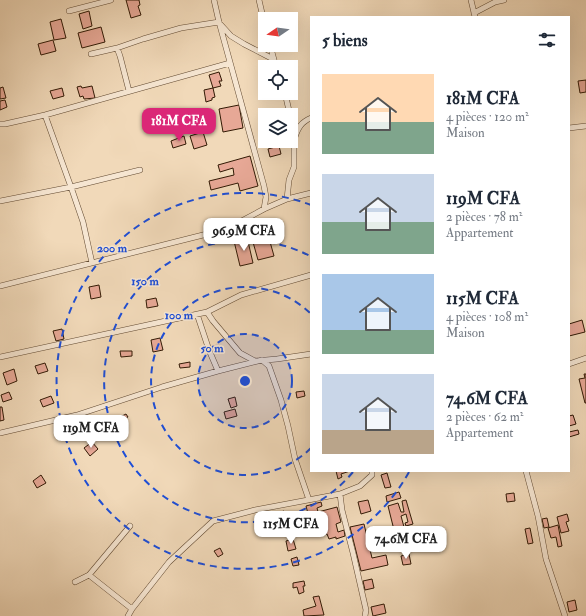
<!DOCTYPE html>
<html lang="fr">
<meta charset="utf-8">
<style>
body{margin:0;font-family:"IM FELL Double Pica",serif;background:#f2f2f3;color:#1f2937;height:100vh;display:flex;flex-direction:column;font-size:15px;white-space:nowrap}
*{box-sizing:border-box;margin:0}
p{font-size:13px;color:#747a83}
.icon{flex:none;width:22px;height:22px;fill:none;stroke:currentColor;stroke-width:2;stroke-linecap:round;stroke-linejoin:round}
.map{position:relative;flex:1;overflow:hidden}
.details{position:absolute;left:310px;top:16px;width:260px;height:456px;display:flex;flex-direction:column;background:#fff;border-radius:0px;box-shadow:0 4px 16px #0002}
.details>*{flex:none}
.needle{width:26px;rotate:257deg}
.controls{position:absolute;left:258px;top:12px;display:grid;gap:8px}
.controls a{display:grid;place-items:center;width:40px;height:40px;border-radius:0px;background:#fff;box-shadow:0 4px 16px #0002;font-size:20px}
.price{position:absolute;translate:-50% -34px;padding:0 9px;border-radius:8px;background:#fff;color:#222;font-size:13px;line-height:26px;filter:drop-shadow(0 1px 2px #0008)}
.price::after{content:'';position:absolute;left:50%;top:24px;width:12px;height:9px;margin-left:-6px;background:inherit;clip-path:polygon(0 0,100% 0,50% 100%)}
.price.selected{background:#db2777;color:#fff}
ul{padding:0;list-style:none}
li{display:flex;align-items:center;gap:12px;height:100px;padding:0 12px}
li span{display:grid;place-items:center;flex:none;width:112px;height:80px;border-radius:0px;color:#555}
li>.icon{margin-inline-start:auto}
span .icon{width:48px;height:48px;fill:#fffc;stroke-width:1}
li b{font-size:17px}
h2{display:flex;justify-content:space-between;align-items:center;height:48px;padding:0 12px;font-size:17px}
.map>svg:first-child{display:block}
.building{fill:#e7a896;stroke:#321a05}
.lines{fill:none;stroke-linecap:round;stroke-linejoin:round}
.street-casing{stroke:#624a32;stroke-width:6}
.street{stroke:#f6e6d2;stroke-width:5}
.ring{fill:none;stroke:#1d4ed8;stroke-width:2;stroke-dasharray:7 5}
.centre{fill:#1d4ed8;stroke:#f6e6d2;stroke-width:2}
.ring-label{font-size:12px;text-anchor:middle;font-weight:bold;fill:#1d4ed8;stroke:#f6e6d2;stroke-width:3;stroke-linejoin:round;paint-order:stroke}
</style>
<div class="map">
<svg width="586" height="616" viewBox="0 0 586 616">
<rect width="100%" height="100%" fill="#f1d9b9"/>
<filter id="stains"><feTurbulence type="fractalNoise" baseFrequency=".005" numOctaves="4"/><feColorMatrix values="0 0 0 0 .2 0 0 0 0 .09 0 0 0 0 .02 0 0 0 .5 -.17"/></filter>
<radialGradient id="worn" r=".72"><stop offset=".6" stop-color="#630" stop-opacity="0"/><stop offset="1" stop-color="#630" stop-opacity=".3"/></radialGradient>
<path class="building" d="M126 0H139L140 5 138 6 141 15 131 18Z
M89 11 92 26 83 29 79 14Z
M61 19 66 38 54 40 50 22Z
M101 27 105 42 82 48 78 33Z
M53 40 56 51 41 55 38 44Z
M219 72 222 81H219L221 86 213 88 209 75Z
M586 80V92L580 93 578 81Z
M81 86 82 88 92 86 95 98 84 99 83 96 80 97 77 87Z
M3 87 6 98 0 99V88Z
M62 88 64 96 53 99 50 91Z
M213 88 215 97 212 98V100L206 102 204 90Z
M5 100 7 107 0 110V101Z
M239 105 243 128 223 132 219 109Z
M203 132 207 145 194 149 190 136Z
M184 136 186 144 173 148 171 141Z
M279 146 281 154 270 157 268 149Z
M250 156 258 186 240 191 238 183 211 190 209 181 234 175 233 168 220 172 218 165Z
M264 229V232L267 231 274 256 258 260 251 235 255 234V231Z
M247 237 253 263 240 266 234 241Z
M99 285 101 297 91 299 89 287Z
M156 298 158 306 147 308 146 300Z
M582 320 585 332 569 336V324Z
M62 329 64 339 56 341 53 331Z
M160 338 163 350 153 352 151 340Z
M120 351H132V356L121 357Z
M190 362V367L180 368 179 364Z
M45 363 48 371 38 374 35 366Z
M14 369 17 381 7 385 3 373Z
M584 374H586V403H585L579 379 585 378Z
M304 391 305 396 297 398 296 392Z
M9 392 12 399 3 402 1 395Z
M51 396 54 403 43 407 40 400Z
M235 397 237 406 231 408 228 399Z
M0 407H2L4 420 0 421Z
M235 409 237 416 226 419 224 412Z
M126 414 128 417 118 422 116 419Z
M573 415 576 424 569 426V416Z
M578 430 579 434 569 437V432Z
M92 442 98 449 90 456 84 448Z
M336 471H350L341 474 342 477 338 479Z
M387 473 391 487 385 488 381 475Z
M41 475 46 483 37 488 33 481Z
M399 492 401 498 387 502 386 496Z
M514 493 515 501 507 502 506 494Z
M368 500 371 511 361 514 358 502Z
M406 500 413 524 406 526 405 523 408 522 406 514 401 516 404 527 394 530 388 506 398 503 401 512H404L402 501Z
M321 502 322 506 317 508 318 512 337 507 341 522 336 524 338 532 344 530 345 536 336 539V537L329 539 327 534 323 535 320 523 311 525 306 506Z
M284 511 285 517H283L284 521 279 522V519L276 520 274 514Z
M567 514 569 521 566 522 569 531 561 533 557 517Z
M547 518 549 527 544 528 542 519Z
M304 521 306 527 298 529 296 523Z
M364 524 372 558 386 555 388 565 361 571 350 527Z
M558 525 562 546 558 547 556 537 551 538 548 528Z
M530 528 533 543 528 544 525 529Z
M298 529 299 535 293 536 292 534 288 535 287 531Z
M293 539 296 549 288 551 286 541Z
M220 548 223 554 218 557 214 551Z
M409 554 411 564 403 565 401 556Z
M297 557 299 565 293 566 291 559Z
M372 579 374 588 365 590 363 581Z
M304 581 305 586H303L304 592 299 594 297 587 293 588V583Z
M319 596 324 615 304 616 303 610 316 606 313 597Z
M575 600 577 610 569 612 567 602Z
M384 604 386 613 373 616 371 607Z"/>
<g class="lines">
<defs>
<path id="street" d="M214 0 219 22 264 186 266 197 264 209
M259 0 265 26
M471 0 475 17
M69 11 111 0
M474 13 495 2 504 0
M221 25 231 36 244 44 273 59
M270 45 276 67
M117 48 120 56 129 91
M91 54 117 48 143 39 181 28 219 22
M285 93 290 115
M45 115 71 187 83 222 92 263
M0 124H5L45 115 230 63
M569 128 586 126
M295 137C298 128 301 122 311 118
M287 199 289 180 294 167V138L291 121
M0 201 71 187 140 170
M0 286 211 233 238 223 264 209 287 199 311 193
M207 312 213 321 240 353 255 361 277 359 311 354
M197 314 209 350 218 371
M0 357 207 312 241 295 311 275
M569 364 586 358
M0 433 77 415 162 387 218 371 262 360 269 366 281 400 288 426 295 459 309 500
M526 471 538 516 546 559 565 616
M340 494 342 510 353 553 366 610 365 616
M89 575 132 609
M75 582 89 575 130 526
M128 616 132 609 169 562 213 521 255 510 340 494 360 486 372 475V471"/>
</defs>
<use href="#street" class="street-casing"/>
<use href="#street" class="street"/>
</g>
<circle cx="245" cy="381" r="47" fill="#1d4ed8" fill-opacity=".12"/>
<g class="ring">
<circle cx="245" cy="381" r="47"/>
<path d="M311 448A94 94 0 1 1 311 314"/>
<path d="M353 472A141 141 0 1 1 310 256"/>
<path d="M409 472A188 188 0 1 1 311 205"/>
</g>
<circle cx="245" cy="381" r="6" class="centre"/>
<g class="ring-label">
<text x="112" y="252">200 m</text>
<text x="145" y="285">150 m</text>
<text x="179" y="319">100 m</text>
<text x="212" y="352">50 m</text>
</g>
<rect width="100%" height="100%" filter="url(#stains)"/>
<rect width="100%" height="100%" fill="url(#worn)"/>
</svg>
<div class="controls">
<a><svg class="needle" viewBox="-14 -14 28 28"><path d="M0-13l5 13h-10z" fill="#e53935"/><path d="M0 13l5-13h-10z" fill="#747a83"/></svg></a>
<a><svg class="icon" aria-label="locate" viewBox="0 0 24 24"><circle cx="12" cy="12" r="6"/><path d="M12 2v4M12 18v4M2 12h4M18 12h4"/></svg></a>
<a><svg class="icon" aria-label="layers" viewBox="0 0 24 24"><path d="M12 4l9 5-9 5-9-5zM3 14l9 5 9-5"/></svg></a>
</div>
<b class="price selected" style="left:179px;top:142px">181M CFA</b>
<b class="price" style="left:244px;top:252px">96.9M CFA</b>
<b class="price" style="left:91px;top:449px">119M CFA</b>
<b class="price" style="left:291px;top:545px">115M CFA</b>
<b class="price" style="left:406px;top:560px">74.6M CFA</b>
<section class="details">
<h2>5 biens<svg class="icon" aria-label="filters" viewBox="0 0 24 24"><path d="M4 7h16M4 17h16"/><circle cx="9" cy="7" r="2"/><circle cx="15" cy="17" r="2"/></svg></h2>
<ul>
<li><span style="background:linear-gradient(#ffd9b3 60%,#7fa58c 0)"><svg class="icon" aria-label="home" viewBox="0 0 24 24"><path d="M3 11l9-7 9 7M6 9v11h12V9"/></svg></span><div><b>181M CFA</b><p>4 pièces · 120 m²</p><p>Maison</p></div></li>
<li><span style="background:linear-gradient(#c9d6e8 60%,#7fa58c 0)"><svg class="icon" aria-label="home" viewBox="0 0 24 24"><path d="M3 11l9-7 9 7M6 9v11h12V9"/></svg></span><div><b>119M CFA</b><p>2 pièces · 78 m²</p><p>Appartement</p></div></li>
<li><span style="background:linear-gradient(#a9c7e8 70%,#7fa58c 0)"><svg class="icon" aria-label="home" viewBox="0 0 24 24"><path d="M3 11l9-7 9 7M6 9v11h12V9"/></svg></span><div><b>115M CFA</b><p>4 pièces · 108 m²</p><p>Maison</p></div></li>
<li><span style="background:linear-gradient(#c9d6e8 70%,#b9a48a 0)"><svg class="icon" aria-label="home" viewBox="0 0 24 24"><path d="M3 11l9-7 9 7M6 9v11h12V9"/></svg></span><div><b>74.6M CFA</b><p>2 pièces · 62 m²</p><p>Appartement</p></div></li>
</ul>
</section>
</div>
